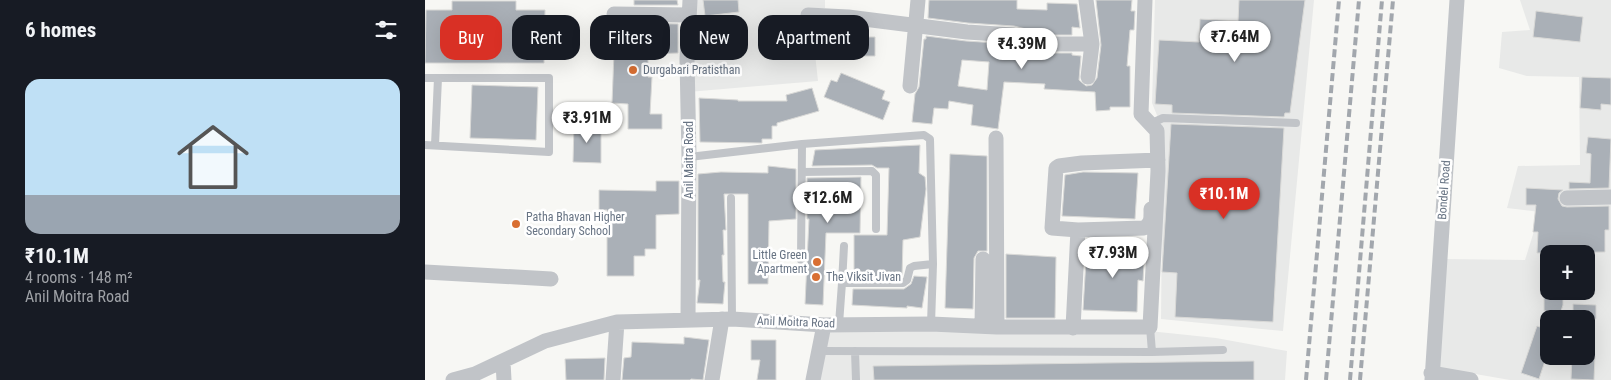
<!DOCTYPE html>
<meta charset="utf-8">
<style>
body{margin:0;font-family:"Roboto Condensed",sans-serif;background:#20242c;color:#f1f3f6;height:100vh;display:flex;flex-direction:column;font-size:19px;white-space:nowrap}
*{box-sizing:border-box;margin:0}
p{font-size:16px;color:#9ea1a6}
.icon{flex:none;width:28px;height:28px;fill:none;stroke:currentColor;stroke-width:2;stroke-linecap:round;stroke-linejoin:round}
.map{position:relative;flex:1;overflow:hidden}
.panel{display:flex;flex-direction:column;background:#171b24;width:425px}
.panel>*{flex:none}
.top-card{position:absolute;left:15px;top:15px;width:475px;height:45px;display:flex;gap:10px}
.controls{position:absolute;left:1115px;top:245px;display:grid;gap:10px}
.controls a{display:grid;place-items:center;width:55px;height:55px;border-radius:10px;background:#171b24;box-shadow:0 5px 20px #0002;font-size:25px}
.price{position:absolute;translate:-50% -42px;padding:0 11px;border-radius:18px;background:#fff;color:#222;font-size:16px;line-height:32px;filter:drop-shadow(0 1px 2px #0008)}
.price::after{content:'';position:absolute;left:50%;top:30px;width:15px;height:11px;margin-left:-8px;background:inherit;clip-path:polygon(0 0,100% 0,50% 100%)}
.price.selected{background:#d93025;color:#fff}
ul{padding:0;list-style:none}
li{display:grid;align-content:center;gap:10px;height:265px;padding:0 25px}
li+li{border-top:1px solid #363941}
li span{display:grid;place-items:center;height:155px;border-radius:15px;color:#555}
li>.icon{margin-inline-start:auto}
span .icon{width:90px;height:90px;fill:#fffc;stroke-width:1}
li b{font-size:21px}
h2{display:flex;justify-content:space-between;align-items:center;height:60px;padding:0 25px;font-size:21px}
.tag{padding:0 18px;border-radius:15px;background:#171b24;box-shadow:0 5px 20px #0002;font-size:18px;line-height:45px}
.tag.selected{background:#d93025;color:#fff}
main{display:flex;flex:1;min-height:0}
.map>svg:first-child{display:block}
.built{fill:#e8e9e8;fill-rule:evenodd}
.building{fill:#aab0b7;stroke:#d9d9d7;fill-rule:evenodd}
.lines{fill:none;stroke-linecap:round;stroke-linejoin:round}
.service{stroke:#c1c4c8;stroke-width:8}
.minor{stroke:#c1c4c8;stroke-width:15}
.rail{stroke:#a2a7ad;stroke-width:4;stroke-dasharray:8 4;stroke-linecap:butt}
.poi-dot{fill:#d96f33;stroke:#fff;stroke-width:2}
.labels{text-anchor:middle;dominant-baseline:central;stroke-width:5;stroke-linejoin:round;paint-order:stroke}
.poi-label{font-size:12px;fill:#687484;stroke:#fff;text-anchor:start}
.street-label{font-size:12px;fill:#687484;stroke:#fff}
</style>
<main>
<section class="panel">
<h2>6 homes<svg class="icon" aria-label="filters" viewBox="0 0 24 24"><path d="M4 7h16M4 17h16"/><circle cx="9" cy="7" r="2"/><circle cx="15" cy="17" r="2"/></svg></h2>
<ul>
<li><span style="background:linear-gradient(#bfe0f5 75%,#9aa5b1 0)"><svg class="icon" aria-label="home" viewBox="0 0 24 24"><path d="M3 11l9-7 9 7M6 9v11h12V9"/></svg></span><div><b>₹10.1M</b><p>4 rooms · 148 m²</p><p>Anil Moitra Road</p></div></li>
</ul>
</section>
<div class="map">
<svg width="1186" height="380" viewBox="0 0 1186 380">
<rect width="100%" height="100%" fill="#f7f7f4"/>
<path class="built" d="M267 0H400V8L385 9 393 81 263 92Z
M730 0H889L858 331 736 319 738 130 727 103Z
M1095 0H1186V380H1085L1010 367 1020 259 1100 260 1115 212 1082 208 1093 166 1155 165 1154 77 1102 76 1074 68 1077 32 1105 30ZM1124 254H1161V291H1124ZM1124 319H1161V356H1124Z
M401 331H724L791 338 862 351 860 380H393Z"/>
<path class="building" d="M209 0H252L253 5H209Z
M278 0H313L314 12 280 16Z
M504 0H592V9L622 10V3L652 4 655 28 647 27V35H625L589 26 543 23 503 18Z
M671 0H707L706 11H710L709 30H705L702 66H705V107H685V110L671 111 670 92 619 89 620 84 579 82 573 129 546 125 548 105 524 101 523 109 509 108 507 124 487 122 490 94 494 87 499 39H501V36L541 41 587 44 622 53H647V55L656 56 654 80 661 86 667 85 672 78 676 45ZM537 60 564 62 562 90 533 86Z
M814 0H880L865 113H860L859 117 747 113V105L730 104 734 40 774 42 775 19 813 21Z
M27 1H91V10H120L119 63H0L1 10H27Z
M1111 11 1158 17 1155 42 1108 37Z
M374 17 379 23 381 54 351 56 348 20Z
M183 23 253 24V53L223 54V77H227L225 114H237V129H203V104L187 103 189 53H185Z
M432 37H450V56H432Z
M416 73 460 91 457 99 465 102 458 120 399 97 406 80 412 82Z
M1157 77 1186 78V105L1176 104V110L1155 108Z
M47 85 113 87 111 140 45 138Z
M387 88 394 111 352 123V126H347V139H337V143L275 142 274 98 313 100V101H362L361 95Z
M746 124 859 128 848 322 750 317 752 273 737 272Z
M149 125H176V163L148 162Z
M1163 137 1186 139 1184 188 1144 189V182L1165 183 1166 154 1161 153Z
M495 145 494 173 500 177 501 189 495 237 478 240 477 277H429V235H462L464 168H452L447 165 387 166 390 150Z
M525 154 562 156V251H553L549 258 548 309 520 308Z
M343 166 371 169V219L344 221 343 284H323V194H299L301 230H298L299 255H297L298 282H300L298 304 272 303 275 280H273V174L296 172 343 173Z
M658 172 713 173 710 219 637 216 640 175Z
M436 177 435 233H401L398 305 380 304 384 219H382V178Z
M231 181H254V214L231 215V249H220V256H209V276H182V210H174V190L231 191Z
M1101 188 1138 190 1134 193 1133 199 1137 206 1142 207 1184 206V230H1180V252L1112 253 1113 232H1108L1111 205H1101Z
M662 243 675 244V250L704 251V245H720L718 281 713 280 712 312 658 310Z
M581 254 631 257 630 318H581Z
M489 276 502 277 497 308 482 306V308L427 305 428 289H479L486 284Z
M1119 291H1138V305L1136 311H1119Z
M1148 304 1171 305V319H1148Z
M1112 326 1124 330V349L1114 379 1096 373Z
M259 337 284 340 278 380 266 379 265 380H197L199 358 206 357 207 342 259 344Z
M326 340H351V380H332L335 360H326Z
M1147 356H1170L1169 380 1146 379Z
M180 358 179 380H141L140 359Z
M829 361V380H449L448 366Z"/>
<g class="lines">
<path class="service" d="M0 78H124V152L0 145
M725 124 738 118 871 123
M377 144 499 135 505 139 508 264 489 266 485 268 482 280 478 283H417L414 324
M10 145 13 78
M264 157 377 144 376 260
M377 172 447 171 451 175V229
M306 198 307 319
M417 283 419 246
M506 324 508 264
M725 327 727 352
M394 351 727 352 798 350
M430 351 431 380"/>
<path class="minor" d="M189 14 264 15
M383 15 423 17 542 32 588 35 624 44H667L661 0
M663 77 667 44
M485 86 493 0
M571 138 572 327
M1142 198 1186 197
M653 230 719 228C727 223 726 218 726 209
M0 272 126 279
M263 319 264 157 262 59 265 0
M557 326 558 259
M648 328 653 230 627 228 631 168 634 166 657 163 733 160
M78 362 79 380
M1006 373 1046 380
M28 380 50 374 120 341 192 322 307 319 399 325 506 324 572 327H725L733 171 732 131 716 114 720 0
M188 380 192 322
M287 380 297 319
M388 380 399 325
M1007 380 1032 0"/>
<path class="rail" d="M881 380 914 0
M901 380 934 0
M925 380 957 0
M935 380 968 0"/>
</g>
<g class="poi-dot">
<circle cx="208" cy="70" r="5"/>
<circle cx="91" cy="224" r="5"/>
<circle cx="392" cy="262" r="5"/>
<circle cx="391" cy="277" r="5"/>
</g>
<g class="labels">
<g class="poi-label">
<text x="218" y="70">Durgabari Pratisthan</text>
<text x="101" y="217">Patha Bhavan Higher<tspan x="101" dy="14">Secondary School</tspan></text>
<text x="382" y="255" text-anchor="end">Little Green<tspan x="382" dy="14">Apartment</tspan></text>
<text x="401" y="277">The Viksit Jivan</text>
</g>
<g class="street-label">
<text transform="translate(264 160) rotate(-90)">Anil Maitra Road</text>
<text transform="translate(1019 190) rotate(-86)">Bondel Road</text>
<text transform="translate(371 322) rotate(2)">Anil Moitra Road</text>
</g>
</g>
</svg>
<div class="controls">
<a>+</a>
<a>−</a>
</div>
<b class="price" style="left:810px;top:63px">₹7.64M</b>
<b class="price" style="left:597px;top:70px">₹4.39M</b>
<b class="price" style="left:162px;top:144px">₹3.91M</b>
<b class="price selected" style="left:799px;top:220px">₹10.1M</b>
<b class="price" style="left:403px;top:224px">₹12.6M</b>
<b class="price" style="left:688px;top:279px">₹7.93M</b>
<div class="top-card">
<a class="tag selected">Buy</a>
<a class="tag">Rent</a>
<a class="tag">Filters</a>
<a class="tag">New</a>
<a class="tag">Apartment</a>
</div>
</div>
</main>
